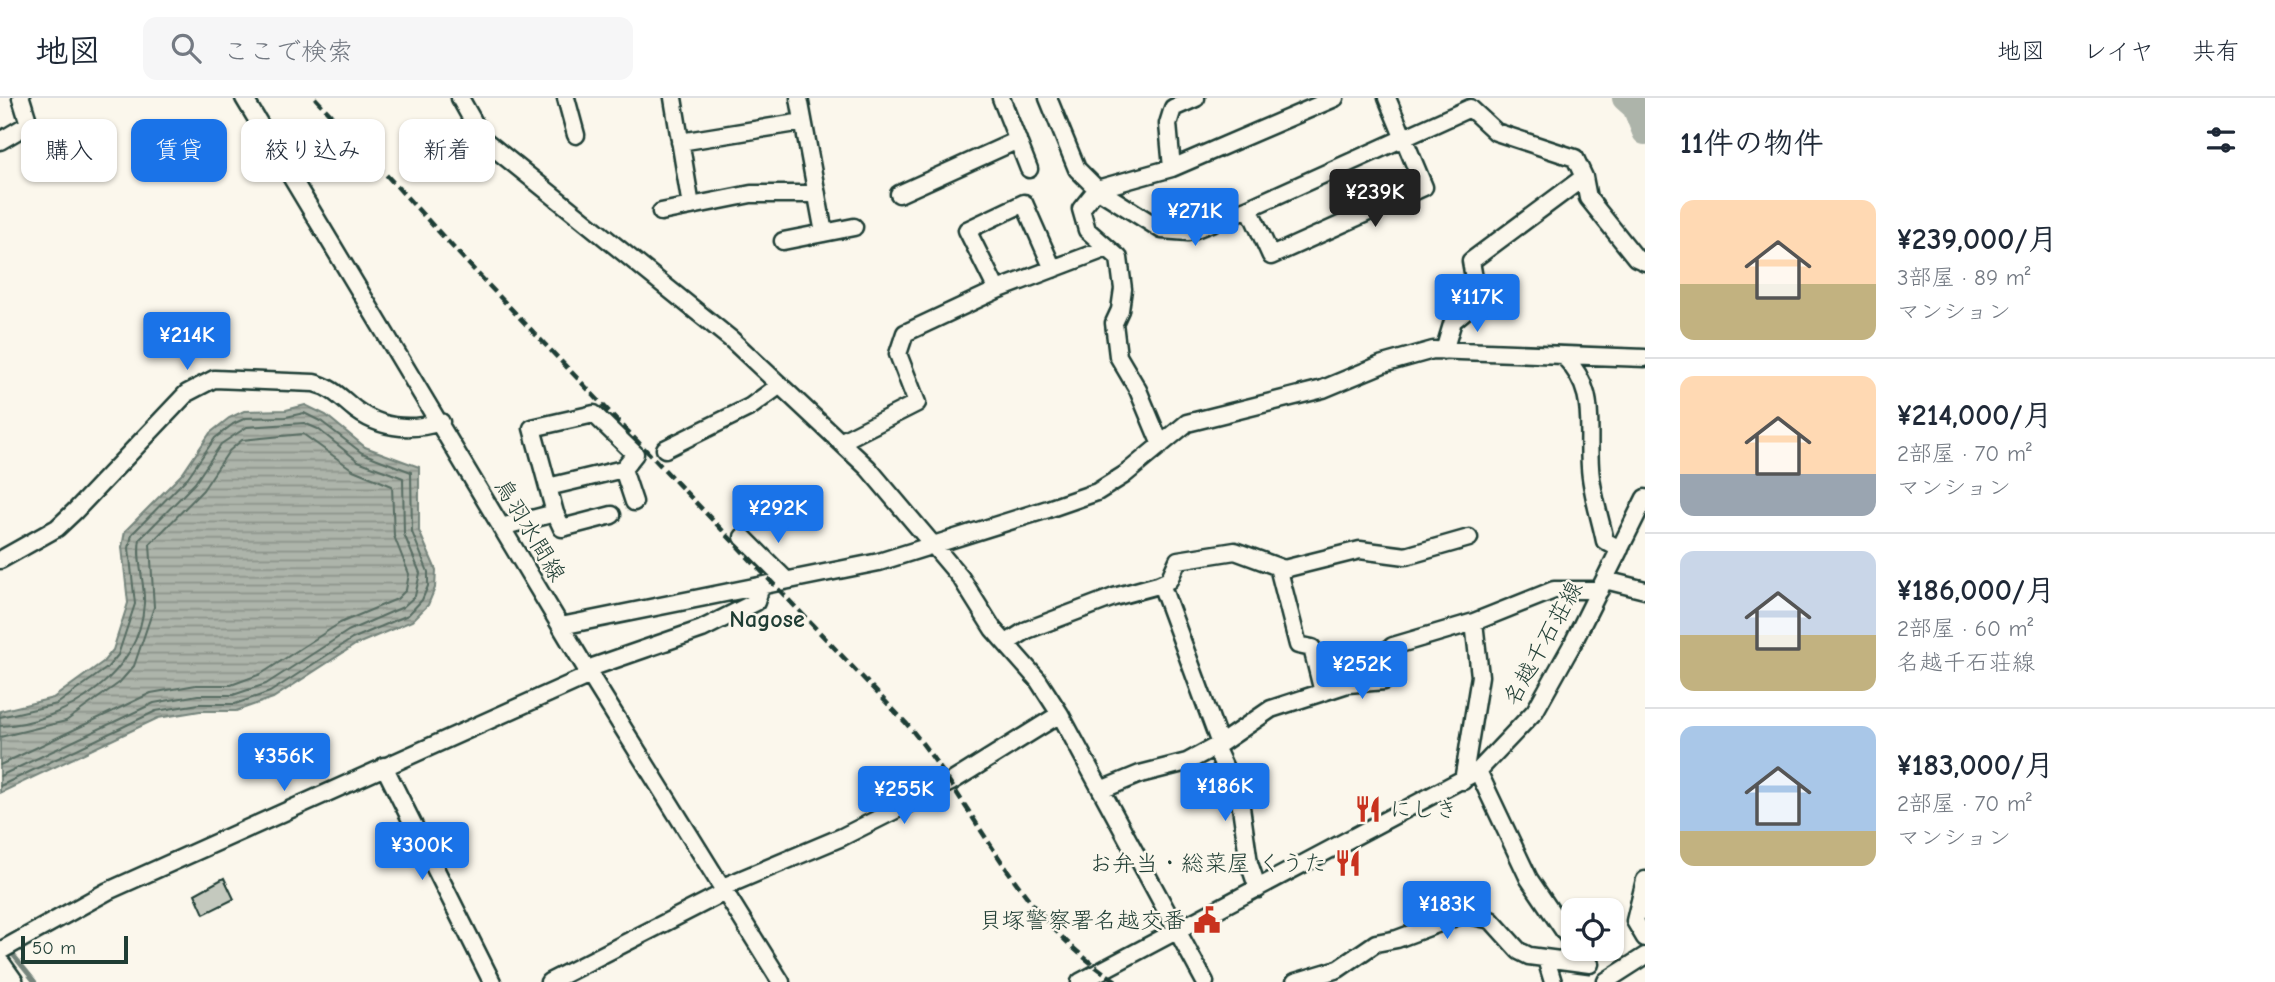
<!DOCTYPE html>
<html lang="ja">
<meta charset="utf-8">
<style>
body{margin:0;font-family:"Comic Neue","Klee One",sans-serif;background:#f6f6f7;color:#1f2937;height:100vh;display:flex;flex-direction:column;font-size:26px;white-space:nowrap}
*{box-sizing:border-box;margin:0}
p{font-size:23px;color:#747a83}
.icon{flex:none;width:38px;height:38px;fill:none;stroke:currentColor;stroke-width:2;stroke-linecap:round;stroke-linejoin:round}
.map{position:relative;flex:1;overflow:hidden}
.details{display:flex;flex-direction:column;background:#fff;width:630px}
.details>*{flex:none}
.guide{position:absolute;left:21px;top:21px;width:665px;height:63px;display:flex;gap:14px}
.controls{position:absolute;left:1561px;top:800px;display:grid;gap:14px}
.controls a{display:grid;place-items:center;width:63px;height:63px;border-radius:14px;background:#fff;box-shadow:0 2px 5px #0004;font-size:35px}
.scale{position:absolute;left:21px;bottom:18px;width:107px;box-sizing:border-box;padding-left:7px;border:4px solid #1f3d34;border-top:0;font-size:19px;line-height:24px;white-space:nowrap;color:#1f3d34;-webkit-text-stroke:5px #fbf7ec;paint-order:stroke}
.price{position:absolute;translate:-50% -60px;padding:0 16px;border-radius:7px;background:#1a73e8;color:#fff;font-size:23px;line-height:46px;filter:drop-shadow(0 2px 4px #0008)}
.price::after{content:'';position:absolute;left:50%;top:42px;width:21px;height:16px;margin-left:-10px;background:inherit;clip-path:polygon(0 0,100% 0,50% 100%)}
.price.selected{background:#222;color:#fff}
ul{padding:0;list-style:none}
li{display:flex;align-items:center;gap:21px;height:175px;padding:0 35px}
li+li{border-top:2px solid #e0e1e3}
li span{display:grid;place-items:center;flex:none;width:196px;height:140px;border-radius:14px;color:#555}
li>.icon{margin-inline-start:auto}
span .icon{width:84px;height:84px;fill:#fffc;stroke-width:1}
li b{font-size:30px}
h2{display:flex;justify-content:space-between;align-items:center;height:84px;padding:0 35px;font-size:30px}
.tag{padding:0 24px;border-radius:14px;background:#fff;box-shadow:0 2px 5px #0004;font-size:24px;line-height:63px}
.tag.selected{background:#1a73e8;color:#fff}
header{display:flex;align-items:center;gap:42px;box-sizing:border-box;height:98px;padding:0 35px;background:#fff;border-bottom:2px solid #e0e1e3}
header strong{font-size:33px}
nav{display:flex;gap:38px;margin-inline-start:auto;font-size:24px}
.search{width:490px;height:63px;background:#f6f6f7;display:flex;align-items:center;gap:18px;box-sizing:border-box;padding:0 24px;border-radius:14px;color:#747a83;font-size:26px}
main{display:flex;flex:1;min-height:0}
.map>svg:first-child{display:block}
.water{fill:url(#water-rules);stroke:#74847b;stroke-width:2}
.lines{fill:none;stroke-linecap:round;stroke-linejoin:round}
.shore{stroke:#586d63;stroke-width:2}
.stream{stroke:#74847b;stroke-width:4.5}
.river{stroke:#adb4aa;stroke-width:26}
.building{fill:#c4c9be;stroke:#1f3d34;stroke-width:2}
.minor-casing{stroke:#1f3d34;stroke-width:21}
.major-casing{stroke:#1f3d34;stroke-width:26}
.minor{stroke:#fbf7ec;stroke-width:16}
.major{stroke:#fbf7ec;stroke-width:21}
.rail{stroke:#1f3d34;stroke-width:4.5;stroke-dasharray:10 5;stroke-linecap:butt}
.labels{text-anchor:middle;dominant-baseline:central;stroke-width:5;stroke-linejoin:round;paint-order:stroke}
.street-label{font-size:23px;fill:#1f3d34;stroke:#fbf7ec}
.poi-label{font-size:23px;fill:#1f3d34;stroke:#fbf7ec;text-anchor:end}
.neighbourhood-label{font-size:24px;font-weight:bold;fill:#1f3d34;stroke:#fbf7ec}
</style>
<header>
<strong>地図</strong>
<div class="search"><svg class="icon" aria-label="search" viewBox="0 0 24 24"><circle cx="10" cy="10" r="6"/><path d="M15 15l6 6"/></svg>ここで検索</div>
<nav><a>地図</a><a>レイヤ</a><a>共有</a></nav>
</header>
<main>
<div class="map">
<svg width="1645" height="884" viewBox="0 0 1645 884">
<defs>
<pattern id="water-rules" width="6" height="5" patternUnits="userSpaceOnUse" patternTransform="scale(1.75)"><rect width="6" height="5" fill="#adb4aa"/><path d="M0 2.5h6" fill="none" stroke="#8c948b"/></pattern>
</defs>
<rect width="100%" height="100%" fill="#fbf7ec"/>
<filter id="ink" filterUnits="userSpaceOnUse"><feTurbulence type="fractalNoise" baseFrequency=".0143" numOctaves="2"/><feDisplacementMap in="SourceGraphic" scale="14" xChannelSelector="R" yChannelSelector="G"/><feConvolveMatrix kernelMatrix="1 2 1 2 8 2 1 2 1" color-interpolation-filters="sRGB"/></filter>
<g filter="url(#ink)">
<path class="water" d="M305 307 326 317 365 349 419 369V433L436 472 435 490 428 507 412 523 355 547 273 600 236 613H200L158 620 0 695V613L53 600 103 564 113 552 128 505 122 449 125 433 183 375 210 335 229 320 244 313 286 312Z"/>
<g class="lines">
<path class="shore" d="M0 619 57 606 107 570 118 557 135 506 129 450 132 436 188 379 215 340 233 326 246 320 286 319 304 315 322 324 362 355 411 374 412 434 428 474V488L422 502 408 517 352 541 270 594 235 606H199L156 613 0 688
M0 628C65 625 141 576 144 505 145 484 136 462 140 441L195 385 221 346 247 329 304 325 318 331 358 363 403 380 404 436 420 475 415 498 403 509 348 533 266 586 233 597H198L154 605 0 678
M0 639 66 623 119 585 134 568 154 509 150 446 203 392 229 353 242 342 303 336 353 372 392 388 394 438 409 476 406 492 397 501 340 525 261 576 231 587H196L151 595 0 667"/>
<path class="stream" d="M10 853 35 884"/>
<path class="river" d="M1625 0 1635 9 1645 34"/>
</g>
<path class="building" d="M224 780 234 801 204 816 195 796Z"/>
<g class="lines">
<defs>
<path id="minor" d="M244 0 590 577 781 884
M460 0 483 41 732 242 868 370 961 480 993 531 1038 582 1060 616 1205 884
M566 0 576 37
M673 0 691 108
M799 0 824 135
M1001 0 1029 71
M1048 0 1077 71 1097 91 1162 132 1188 134 1249 110 1470 10 1496 34 1575 60 1584 79 1588 100 1636 160 1645 164
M0 43 29 26 21 0
M680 44 803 24
M1172 70 1168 26 1173 10 1196 0
M899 96 1018 42
M1249 110 1271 158 1424 89 1387 0
M661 114 751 96H817
M783 143 854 129
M997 192 967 132 1024 105 1053 171
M1444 253 1453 223 1472 207 1477 198 1471 163 1584 79
M1563 257C1598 294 1587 322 1590 369 1591 393 1600 419 1605 443L1620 451
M840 344 917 305 898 256 905 235 997 192 1105 151
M1161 347 1138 292 1118 258 1114 225 1120 212 1123 191 1119 160 1087 132 1081 111 1097 91 1172 70 1335 0
M665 351 750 309 780 287
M623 371 634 404
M548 389 623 371 635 356 594 316 532 330 555 415 562 430 612 417
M501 429 555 415
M743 439 786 482
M0 462 57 430 75 413 187 295 214 281 314 285C332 289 342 301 356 312 382 331 411 333 441 324
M1278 469 1298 547 1312 550 1323 594
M1605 482 1645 492
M1161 486 1220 646
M561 528 879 464 1048 411 1097 394 1124 377 1187 325 1323 291 1383 266 1433 252 1645 260
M1008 544 1027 532 1114 499 1158 487 1169 482 1178 462 1235 453 1284 471 1360 452 1406 458 1469 440
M587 571 702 531 756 504 761 488
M1215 649 1240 702 1249 765 1258 791
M384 668 492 884
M1478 673 1529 781 1573 846
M1463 683 1480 578 1474 524
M1101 692 1140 676 1187 664 1220 646 1271 611 1348 586 1385 583V554L1393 548 1474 524 1554 492H1600
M1645 782 1635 823 1645 840
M723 789 842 739 951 684 1060 616
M0 853 108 793 590 577
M1546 861 1553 884
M1606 883 1645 858
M549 884 725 794
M1080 884 1478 673 1535 613 1573 545 1645 400
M1295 884 1338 871 1376 845 1397 841 1464 816 1491 822 1519 853 1529 858 1590 866"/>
<path id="major" d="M0 867 12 884"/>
</defs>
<use href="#minor" class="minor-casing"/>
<use href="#major" class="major-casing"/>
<use href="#minor" class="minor"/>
<use href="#major" class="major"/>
<path class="rail" d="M315 0 477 175 906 625C979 712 1017 821 1118 884"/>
</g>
</g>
<defs>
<symbol id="restaurant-bare" viewBox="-9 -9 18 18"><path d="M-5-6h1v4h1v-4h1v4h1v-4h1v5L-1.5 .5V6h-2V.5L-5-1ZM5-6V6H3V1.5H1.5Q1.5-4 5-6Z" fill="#c8321e" stroke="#fbf7ec" stroke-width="2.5" paint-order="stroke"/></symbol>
<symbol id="civic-bare" viewBox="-9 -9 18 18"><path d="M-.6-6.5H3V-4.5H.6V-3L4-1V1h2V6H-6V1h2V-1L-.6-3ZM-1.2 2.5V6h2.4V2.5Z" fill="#c8321e" stroke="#fbf7ec" stroke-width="2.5" paint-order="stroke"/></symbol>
</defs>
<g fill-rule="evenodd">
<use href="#restaurant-bare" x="1349" y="692" width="38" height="38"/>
<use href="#restaurant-bare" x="1329" y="746" width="38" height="38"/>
<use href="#civic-bare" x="1188" y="803" width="38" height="38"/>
</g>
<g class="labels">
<g class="street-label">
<text transform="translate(530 432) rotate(59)">鳥羽水間線</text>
<text transform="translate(1543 545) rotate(-61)">名越千石荘線</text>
</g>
<g class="poi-label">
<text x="1389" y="711" text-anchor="start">にしき</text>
<text x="1327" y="765">お弁当・総菜屋 くうた</text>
<text x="1186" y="822">貝塚警察署名越交番</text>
</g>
<g class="neighbourhood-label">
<text x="767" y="521">Nagose</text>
</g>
</g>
</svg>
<div class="controls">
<a><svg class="icon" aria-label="locate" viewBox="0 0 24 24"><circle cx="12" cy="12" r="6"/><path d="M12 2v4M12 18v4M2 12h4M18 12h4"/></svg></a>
</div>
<div class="scale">50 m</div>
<b class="price selected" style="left:1375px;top:131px">¥239K</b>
<b class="price" style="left:1195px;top:150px">¥271K</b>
<b class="price" style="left:1477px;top:236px">¥117K</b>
<b class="price" style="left:187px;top:274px">¥214K</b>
<b class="price" style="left:778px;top:447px">¥292K</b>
<b class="price" style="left:1362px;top:603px">¥252K</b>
<b class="price" style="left:284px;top:695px">¥356K</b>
<b class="price" style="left:1225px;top:725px">¥186K</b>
<b class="price" style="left:904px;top:728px">¥255K</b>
<b class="price" style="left:422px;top:784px">¥300K</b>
<b class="price" style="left:1447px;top:843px">¥183K</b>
<div class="guide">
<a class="tag">購入</a>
<a class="tag selected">賃貸</a>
<a class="tag">絞り込み</a>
<a class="tag">新着</a>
</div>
</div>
<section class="details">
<h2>11件の物件<svg class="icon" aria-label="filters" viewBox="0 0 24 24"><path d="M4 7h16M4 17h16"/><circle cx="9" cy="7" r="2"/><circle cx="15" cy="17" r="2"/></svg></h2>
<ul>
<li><span style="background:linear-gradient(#ffd9b3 60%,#c2b280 0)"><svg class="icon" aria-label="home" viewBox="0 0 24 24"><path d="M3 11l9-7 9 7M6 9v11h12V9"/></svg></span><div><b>¥239,000/月</b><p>3部屋 · 89 m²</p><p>マンション</p></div></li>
<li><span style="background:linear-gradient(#ffd9b3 70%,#9aa5b1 0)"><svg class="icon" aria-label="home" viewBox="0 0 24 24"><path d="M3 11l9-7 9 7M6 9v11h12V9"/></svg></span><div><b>¥214,000/月</b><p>2部屋 · 70 m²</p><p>マンション</p></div></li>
<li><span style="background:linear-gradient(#c9d6e8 60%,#c2b280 0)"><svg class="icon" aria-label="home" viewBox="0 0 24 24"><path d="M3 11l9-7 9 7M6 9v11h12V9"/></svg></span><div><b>¥186,000/月</b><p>2部屋 · 60 m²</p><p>名越千石荘線</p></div></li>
<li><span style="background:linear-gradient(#a9c7e8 75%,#c2b280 0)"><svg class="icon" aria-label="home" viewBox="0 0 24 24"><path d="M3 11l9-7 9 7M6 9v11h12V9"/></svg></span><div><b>¥183,000/月</b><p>2部屋 · 70 m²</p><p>マンション</p></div></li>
</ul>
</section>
</main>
